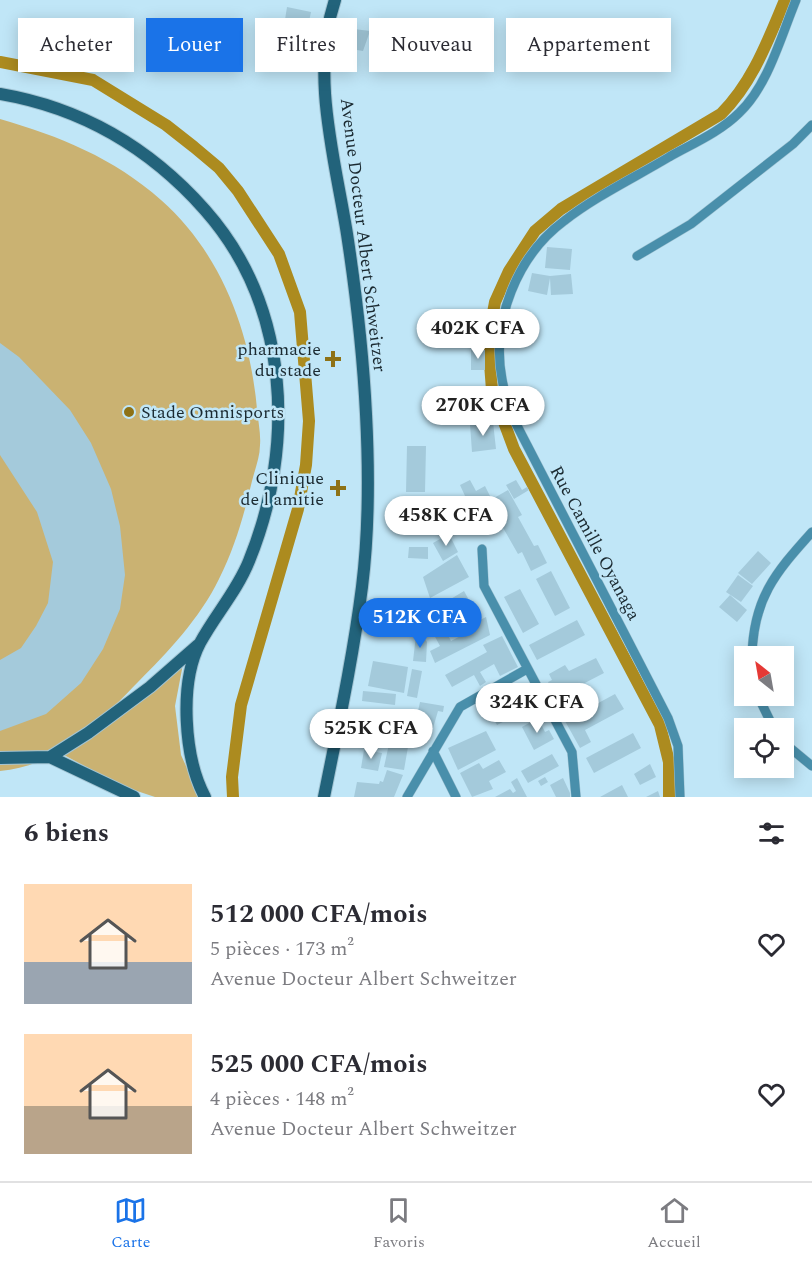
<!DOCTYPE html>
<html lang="fr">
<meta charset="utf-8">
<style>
body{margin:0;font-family:Spectral,serif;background:#f2f2f3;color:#2b2b33;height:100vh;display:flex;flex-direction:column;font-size:22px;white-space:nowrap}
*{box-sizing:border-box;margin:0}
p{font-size:20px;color:#7c7c81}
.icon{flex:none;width:33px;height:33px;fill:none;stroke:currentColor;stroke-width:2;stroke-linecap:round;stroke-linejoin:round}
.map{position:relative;height:797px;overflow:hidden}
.side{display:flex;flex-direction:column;background:#fff;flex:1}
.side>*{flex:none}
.banner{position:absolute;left:18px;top:18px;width:777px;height:54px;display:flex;gap:12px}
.needle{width:39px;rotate:329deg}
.controls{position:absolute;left:734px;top:646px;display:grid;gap:12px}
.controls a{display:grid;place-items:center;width:60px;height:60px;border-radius:0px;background:#fff;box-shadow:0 3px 15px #0003;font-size:30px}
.price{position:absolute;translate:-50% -51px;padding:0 14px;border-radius:21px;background:#fff;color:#222;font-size:20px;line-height:39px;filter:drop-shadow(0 2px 3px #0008)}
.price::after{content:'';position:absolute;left:50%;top:36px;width:18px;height:14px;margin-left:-9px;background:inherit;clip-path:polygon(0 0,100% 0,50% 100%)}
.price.current{background:#1a73e8;color:#fff}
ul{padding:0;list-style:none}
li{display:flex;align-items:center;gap:18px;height:150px;padding:0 24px}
li span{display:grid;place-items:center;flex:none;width:168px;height:120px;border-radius:0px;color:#555}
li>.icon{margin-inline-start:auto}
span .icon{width:72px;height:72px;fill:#fffc;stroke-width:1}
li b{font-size:26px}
h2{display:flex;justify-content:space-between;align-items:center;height:72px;padding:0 24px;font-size:26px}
.pill{padding:0 21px;border-radius:0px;background:#fff;box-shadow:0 3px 15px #0003;font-size:21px;line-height:54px}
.pill.current{background:#1a73e8;color:#fff}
.dock{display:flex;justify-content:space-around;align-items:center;height:84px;border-top:2px solid #e1e1e2;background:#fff;font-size:16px;color:#7c7c81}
.dock a{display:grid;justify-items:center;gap:3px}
.dock .current{color:#1a73e8}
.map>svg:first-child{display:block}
.green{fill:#cab272}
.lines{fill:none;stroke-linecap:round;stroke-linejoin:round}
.canal{stroke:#ac8b1f;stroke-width:12}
.building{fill:#a4cadb}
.minor-casing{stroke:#a2c4d3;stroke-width:10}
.secondary-casing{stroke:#a2c4d3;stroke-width:14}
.minor{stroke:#498fab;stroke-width:9}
.secondary{stroke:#22637b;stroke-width:12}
.poi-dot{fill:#8e7216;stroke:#c0e6f7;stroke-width:2}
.labels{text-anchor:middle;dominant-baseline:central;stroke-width:5;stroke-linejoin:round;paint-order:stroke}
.street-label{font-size:18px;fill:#1b2a31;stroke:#c0e6f7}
.poi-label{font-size:18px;fill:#1b2a31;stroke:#c0e6f7;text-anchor:end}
</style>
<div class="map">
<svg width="812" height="797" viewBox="0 0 812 797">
<rect width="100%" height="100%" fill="#c0e6f7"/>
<path class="green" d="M0 119C59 136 114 158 161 200 221 253 250 331 257 409 258 421 261 434 260 445 260 457 255 469 252 481 244 515 235 547 219 579 200 618 168 652 138 682 99 722 59 766 0 771Z
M183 664 175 706 181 755 200 797H155L122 786 64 755Z"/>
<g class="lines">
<path class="canal" d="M0 62 93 80 166 125 194 147 219 168 238 191 279 254 300 312 309 421 306 465 298 509 241 705 232 777 233 797
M669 797V762L660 725 514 449 492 390 489 350 490 329 495 302 509 271 535 231 561 209 721 114C753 82 768 40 785 0"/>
</g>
<path class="building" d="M287 7 311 12 307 31 284 26Z
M354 29 370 31 363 51 351 49Z
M276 33 302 36V41L313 42 311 65 273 61Z
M547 247 572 249 570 270 545 268Z
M532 273 550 276 571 274 573 294 551 295 550 278 547 295 528 291Z
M0 343 19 357 70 410 91 443 111 489 120 526 125 575 120 609 103 649 81 683 46 714 0 731V660L21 648 36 626 48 603 53 562 37 512 0 455Z
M471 350H485V370H471Z
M493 422 496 449 472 452 470 424Z
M407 446H426L425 492H406Z
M470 480 476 491 485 486 492 500 463 515 455 501 465 496 460 485Z
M516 480 522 490 527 487 529 490 514 499 506 485Z
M508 490 522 515 518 517 534 546 538 545 547 563 531 571 522 552 518 554 502 526 507 523 494 498Z
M446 502 456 520 438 531 433 521 437 519 432 510 433 529 423 530 422 505H432V509Z
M449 534 458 552 443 561 433 543Z
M409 547H428V559L408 558Z
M758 551 771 563 752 584 738 573Z
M457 555 469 577 430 598 423 577Z
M551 571 570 608 555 616 536 579Z
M738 575 753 586 741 602 726 592Z
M520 589 539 624 523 633 504 597Z
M464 591 474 609 459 618 449 600Z
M730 595 747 610 737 622 719 607Z
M441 602 445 608 426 619 422 612Z
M486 617 490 635 435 663 430 651 440 646 433 633 444 627 451 641 474 629 472 624Z
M577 620 585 635 537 660 529 645Z
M416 635H422L427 642 426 662 413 661Z
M502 636 518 667 500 676 494 664 480 672 486 682 480 686 474 675 452 687 445 675 487 652 483 645Z
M596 658 604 673 556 698 548 682 552 680 549 674 565 665 569 671Z
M373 661 408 667 404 693 368 686Z
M412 669 422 671 417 698 407 696Z
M363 691 396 694 395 705 362 701Z
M526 694 532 707 497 725 492 716 486 719 479 704 489 699 495 710Z
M615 694 624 709 585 730 591 742 580 748 565 721Z
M420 702 444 706 443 712 438 711 433 728 415 725Z
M538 718 545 732 549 730 554 739 534 750 522 727Z
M486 731 496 750 458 770 448 748Z
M633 733 641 748 594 773 586 758Z
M389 744 408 747 404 770 384 767Z
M364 750 382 753 378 771 361 768Z
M552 754 559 766 528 783 521 771Z
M499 760 506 772 489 781 493 789 472 797 460 773 479 763 483 769Z
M650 764 656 777 640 785 634 774Z
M387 770 403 775 394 797H354L357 782 379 784 380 781 383 782Z
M545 777 548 782 541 786 538 781Z
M517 778 527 797H495L510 789 513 793 516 791 511 782Z
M563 778 570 793V797H556L550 785Z
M622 785 628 797H600Z
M658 791 660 797H646Z"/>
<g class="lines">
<defs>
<path id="minor" d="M637 256 691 224 793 144 812 125
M482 549 484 586 572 752 576 797
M752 657C753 599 775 573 812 532
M758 696 774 729
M783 742 812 766
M433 751 456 797
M407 797 460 707 527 669
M680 797 678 746 668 718 511 414C508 403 504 391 502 379 491 321 517 256 564 221 596 196 634 178 669 157 692 144 720 132 739 113 768 86 781 36 796 0"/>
<path id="secondary" d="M0 94C82 108 150 148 205 210 290 306 296 446 249 561 237 591 215 615 200 643 179 683 184 758 205 797
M50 757 134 797
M0 758 50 757 88 733 150 687 198 645
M324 797C338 727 353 658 362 587 369 531 369 471 366 414 363 354 356 293 347 234 335 159 310 74 335 0"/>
</defs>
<use href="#minor" class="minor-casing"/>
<use href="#secondary" class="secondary-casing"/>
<use href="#minor" class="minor"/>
<use href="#secondary" class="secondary"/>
</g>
<g class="poi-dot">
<path d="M330 350h6v6h6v6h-6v6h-6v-6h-6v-6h6z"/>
<circle cx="129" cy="412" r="6"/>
<path d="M335 479h6v6h6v6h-6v6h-6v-6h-6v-6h6z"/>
</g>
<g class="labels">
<g class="street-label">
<text transform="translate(363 235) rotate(83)">Avenue Docteur Albert Schweitzer</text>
<text transform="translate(595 543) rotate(62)">Rue Camille Oyanaga</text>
</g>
<g class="poi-label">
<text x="321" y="349">pharmacie<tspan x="321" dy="21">du stade</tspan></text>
<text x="141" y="412" text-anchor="start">Stade Omnisports</text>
<text x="324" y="478">Clinique<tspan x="324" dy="21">de l amitie</tspan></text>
</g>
</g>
</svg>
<div class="controls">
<a><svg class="needle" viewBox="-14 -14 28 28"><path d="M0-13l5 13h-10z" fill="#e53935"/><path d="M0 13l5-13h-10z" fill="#7c7c81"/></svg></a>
<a><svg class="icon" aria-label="locate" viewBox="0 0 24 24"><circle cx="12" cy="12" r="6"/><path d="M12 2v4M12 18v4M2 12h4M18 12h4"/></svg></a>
</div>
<b class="price" style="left:478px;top:360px">402K CFA</b>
<b class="price" style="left:483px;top:437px">270K CFA</b>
<b class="price" style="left:446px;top:547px">458K CFA</b>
<b class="price current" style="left:420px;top:649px">512K CFA</b>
<b class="price" style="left:537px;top:734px">324K CFA</b>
<b class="price" style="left:371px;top:760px">525K CFA</b>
<div class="banner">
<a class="pill">Acheter</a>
<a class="pill current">Louer</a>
<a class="pill">Filtres</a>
<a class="pill">Nouveau</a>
<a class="pill">Appartement</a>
</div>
</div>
<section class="side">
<h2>6 biens<svg class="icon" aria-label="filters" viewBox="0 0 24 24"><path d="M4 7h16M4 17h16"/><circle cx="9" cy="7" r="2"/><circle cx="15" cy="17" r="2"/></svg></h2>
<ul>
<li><span style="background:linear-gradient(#ffd9b3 65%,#9aa5b1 0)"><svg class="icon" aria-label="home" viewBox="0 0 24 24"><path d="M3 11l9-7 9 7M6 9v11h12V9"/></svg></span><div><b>512 000 CFA/mois</b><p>5 pièces · 173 m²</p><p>Avenue Docteur Albert Schweitzer</p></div><svg class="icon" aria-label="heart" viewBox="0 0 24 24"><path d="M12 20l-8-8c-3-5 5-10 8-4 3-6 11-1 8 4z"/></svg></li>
<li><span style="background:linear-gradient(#ffd9b3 60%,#b9a48a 0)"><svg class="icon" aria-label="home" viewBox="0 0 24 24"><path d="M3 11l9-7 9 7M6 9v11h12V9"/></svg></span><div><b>525 000 CFA/mois</b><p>4 pièces · 148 m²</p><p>Avenue Docteur Albert Schweitzer</p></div><svg class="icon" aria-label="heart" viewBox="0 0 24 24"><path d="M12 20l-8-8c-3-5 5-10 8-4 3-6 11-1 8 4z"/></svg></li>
</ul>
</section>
<nav class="dock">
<a class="current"><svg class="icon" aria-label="map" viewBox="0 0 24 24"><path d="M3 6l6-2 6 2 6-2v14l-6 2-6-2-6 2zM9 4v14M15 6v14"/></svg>Carte</a>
<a><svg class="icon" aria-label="saved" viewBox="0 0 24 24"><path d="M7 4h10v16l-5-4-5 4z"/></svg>Favoris</a>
<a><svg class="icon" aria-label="home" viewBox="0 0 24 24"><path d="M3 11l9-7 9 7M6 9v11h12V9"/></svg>Accueil</a>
</nav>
